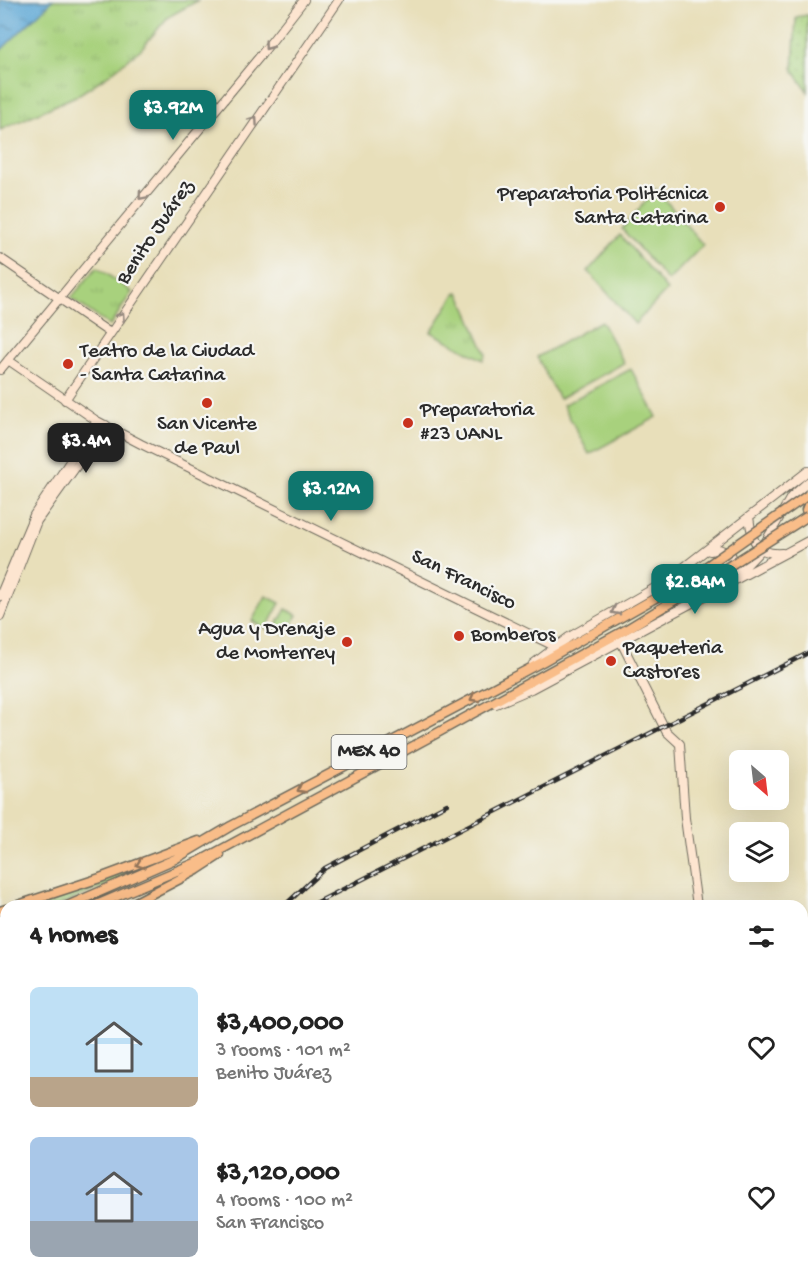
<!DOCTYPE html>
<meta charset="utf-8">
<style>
body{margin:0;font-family:"Gochi Hand",sans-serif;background:#f6f6f6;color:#222;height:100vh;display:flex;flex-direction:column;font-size:22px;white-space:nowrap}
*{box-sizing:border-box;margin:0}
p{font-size:20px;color:#767676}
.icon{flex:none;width:33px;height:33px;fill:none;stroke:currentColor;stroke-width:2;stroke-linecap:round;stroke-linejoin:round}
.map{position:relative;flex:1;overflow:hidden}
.sheet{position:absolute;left:0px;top:900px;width:808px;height:386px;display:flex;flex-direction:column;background:#fff;border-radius:18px 18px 0 0;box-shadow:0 6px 24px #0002}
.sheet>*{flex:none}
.needle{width:39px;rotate:152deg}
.controls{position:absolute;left:729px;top:750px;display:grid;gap:12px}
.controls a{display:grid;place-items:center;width:60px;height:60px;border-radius:9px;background:#fff;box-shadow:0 6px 24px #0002;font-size:30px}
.price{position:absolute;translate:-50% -51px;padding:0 14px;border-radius:12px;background:#0f766e;color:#fff;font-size:20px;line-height:39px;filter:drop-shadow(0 2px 3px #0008)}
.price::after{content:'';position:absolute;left:50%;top:36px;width:18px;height:14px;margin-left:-9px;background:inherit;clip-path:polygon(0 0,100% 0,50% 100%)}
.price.current{background:#222;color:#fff}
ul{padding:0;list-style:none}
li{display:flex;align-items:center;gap:18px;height:150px;padding:0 30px}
li span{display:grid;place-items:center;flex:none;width:168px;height:120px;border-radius:9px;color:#555}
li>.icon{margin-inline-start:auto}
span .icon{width:72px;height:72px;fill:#fffc;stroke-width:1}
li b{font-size:26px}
h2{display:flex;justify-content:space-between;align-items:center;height:72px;padding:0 30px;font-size:26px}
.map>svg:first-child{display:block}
.grass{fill:url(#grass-dots);stroke:#6a7e54;stroke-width:1.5}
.park{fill:url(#park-tufts);stroke:#6a7e54;stroke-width:1.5}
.pitch{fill:#a8d17d;stroke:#6a7e54;stroke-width:1.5}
.water{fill:url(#water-ripples);stroke:#446a80;stroke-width:1.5}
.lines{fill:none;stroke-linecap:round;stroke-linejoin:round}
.secondary-casing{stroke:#6d6a5d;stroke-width:10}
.primary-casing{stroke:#6d6a5d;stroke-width:11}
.secondary{stroke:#fde5d0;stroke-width:8}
.primary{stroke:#f9bd89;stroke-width:8}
.rail-casing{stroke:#2b2b2b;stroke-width:4.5}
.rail{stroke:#f6f6f2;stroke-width:2;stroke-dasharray:7;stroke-linecap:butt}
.primary-bridge-casing{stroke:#6d6a5d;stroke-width:11;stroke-linecap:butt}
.primary-bridge{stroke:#f9bd89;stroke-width:8}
.oneway{stroke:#94887e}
.oneway2{stroke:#92745a}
.poi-dot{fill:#c8321e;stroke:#f6f6f2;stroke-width:2}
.labels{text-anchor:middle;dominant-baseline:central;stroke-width:4.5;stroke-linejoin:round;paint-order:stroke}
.shield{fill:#f6f6f2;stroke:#686867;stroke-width:1.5}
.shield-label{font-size:20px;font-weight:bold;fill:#2b2b2b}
.poi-label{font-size:21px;fill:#2b2b2b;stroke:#f6f6f2;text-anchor:start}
.street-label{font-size:21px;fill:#2b2b2b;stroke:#f6f6f2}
</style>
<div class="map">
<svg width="808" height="1285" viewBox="0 0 808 1285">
<defs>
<pattern id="grass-dots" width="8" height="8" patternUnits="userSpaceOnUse" patternTransform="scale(1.5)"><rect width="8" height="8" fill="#a8d17d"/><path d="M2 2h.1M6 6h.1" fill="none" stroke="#91b46c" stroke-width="1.8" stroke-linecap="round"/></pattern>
<pattern id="park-tufts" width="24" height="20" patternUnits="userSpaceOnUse" patternTransform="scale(1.5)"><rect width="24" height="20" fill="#a8d17d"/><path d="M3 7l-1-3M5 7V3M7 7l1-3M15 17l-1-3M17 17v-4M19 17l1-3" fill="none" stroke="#91b46c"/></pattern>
<pattern id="water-ripples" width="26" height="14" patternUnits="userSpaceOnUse" patternTransform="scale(1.5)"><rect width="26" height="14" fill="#5ea8d6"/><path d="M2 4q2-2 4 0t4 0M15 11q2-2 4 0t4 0" fill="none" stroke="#4e89ae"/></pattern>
</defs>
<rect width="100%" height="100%" fill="#f6f6f2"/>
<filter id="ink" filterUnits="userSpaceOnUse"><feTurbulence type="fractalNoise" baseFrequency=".0167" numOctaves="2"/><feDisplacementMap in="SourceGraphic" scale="12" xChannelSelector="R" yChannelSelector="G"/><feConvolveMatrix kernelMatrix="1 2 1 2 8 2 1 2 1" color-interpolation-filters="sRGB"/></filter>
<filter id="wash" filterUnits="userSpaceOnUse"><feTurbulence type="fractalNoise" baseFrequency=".008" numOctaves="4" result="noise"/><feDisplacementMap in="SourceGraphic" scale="24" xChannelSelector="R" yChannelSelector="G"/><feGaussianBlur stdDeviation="1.35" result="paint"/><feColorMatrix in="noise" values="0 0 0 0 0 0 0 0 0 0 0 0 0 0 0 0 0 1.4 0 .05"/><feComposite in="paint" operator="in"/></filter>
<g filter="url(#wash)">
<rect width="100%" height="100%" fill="#e8dfba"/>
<path class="grass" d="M808 15V92L793 70 796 17Z
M186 848 147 868 58 906H28Z"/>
<path class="park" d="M0 0H199L168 17 141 49 107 76 78 95 0 130Z
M97 267 132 292 110 326 71 298Z
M459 292 486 354 483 360 431 332 455 294Z
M808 1061V1152L803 1122 802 1066Z"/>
<path class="pitch" d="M656 189 703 245 668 281 622 229Z
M620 235 667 290 635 324 588 271Z
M601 321 624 363 559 399 537 357Z
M631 369 657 417 589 454 563 405Z
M266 596 280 603 266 629 252 621Z
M286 609 297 615 286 635 274 629Z"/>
<path class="water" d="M0 0H53L0 51Z"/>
</g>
<g filter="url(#ink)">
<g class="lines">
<defs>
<path id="secondary" d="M0 258 110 333
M8 360 97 421 141 444 554 646
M0 370 261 55 304 0
M65 400 339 0
M749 517C752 540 755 555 782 553
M710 551 719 549 731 554 735 566 732 577
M737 575 761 550 791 497 808 482
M0 596 34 515 97 421
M0 616 37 521 106 425
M621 642 666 731 680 744 685 818 697 906
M533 664 569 637 665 582 808 471
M496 704 531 689 808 541
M802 1014 808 1008
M802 1164 808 1204
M316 1285 324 1280
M324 1285 335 1280"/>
<path id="primary" d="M808 505 806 510 808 516
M15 906 100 878 199 841
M67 906 175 859 231 826 542 662 687 580
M94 906 200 861 430 737 627 629 693 589
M128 906 197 870 220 855
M0 911 6 909
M0 935 6 933
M0 947 6 944
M0 973 6 970"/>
</defs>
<use href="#secondary" class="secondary-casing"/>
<use href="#primary" class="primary-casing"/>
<use href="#secondary" class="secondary"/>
<use href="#primary" class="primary"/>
<defs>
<path id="rail" d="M284 906 325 868 447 804
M310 906 808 653
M0 1064 6 1061"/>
</defs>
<use href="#rail" class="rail-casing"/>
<use href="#rail" class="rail"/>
<defs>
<path id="primary-bridge" d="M687 580 808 495
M693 589 808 516"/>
</defs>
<use href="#primary-bridge" class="primary-bridge-casing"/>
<use href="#primary-bridge" class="primary-bridge"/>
</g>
<defs><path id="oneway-chevron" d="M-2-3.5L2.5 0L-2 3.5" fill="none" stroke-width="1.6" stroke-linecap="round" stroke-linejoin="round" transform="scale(1.5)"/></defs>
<g class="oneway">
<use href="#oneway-chevron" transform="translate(268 46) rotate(127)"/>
<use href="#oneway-chevron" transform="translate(254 120) rotate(-55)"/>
<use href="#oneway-chevron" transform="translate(142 196) rotate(130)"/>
<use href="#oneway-chevron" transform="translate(121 316) rotate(-56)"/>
<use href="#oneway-chevron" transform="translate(615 611) rotate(152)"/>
</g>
<g class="oneway2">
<use href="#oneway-chevron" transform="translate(474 698) rotate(152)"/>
<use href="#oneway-chevron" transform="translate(301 789) rotate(152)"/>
<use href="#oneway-chevron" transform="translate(140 864) rotate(160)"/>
</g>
</g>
<g class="poi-dot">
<circle cx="720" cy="207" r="6"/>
<circle cx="68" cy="364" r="6"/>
<circle cx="207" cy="403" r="6"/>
<circle cx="408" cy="423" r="6"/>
<circle cx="459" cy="636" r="6"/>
<circle cx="347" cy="642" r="6"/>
<circle cx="611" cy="661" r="6"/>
</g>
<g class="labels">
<rect class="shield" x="331.5" y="735" width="75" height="34" rx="4.5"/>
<g class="shield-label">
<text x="369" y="752">MEX 40</text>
</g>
<g class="poi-label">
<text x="708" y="195" text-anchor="end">Preparatoria Politécnica<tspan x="708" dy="24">Santa Catarina</tspan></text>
<text x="80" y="352">Teatro de la Ciudad<tspan x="80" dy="24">- Santa Catarina</tspan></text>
<text x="420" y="411">Preparatoria<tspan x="420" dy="24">#23 UANL</tspan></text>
<text x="207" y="425" text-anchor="middle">San Vicente<tspan x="207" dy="24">de Paul</tspan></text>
<text x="335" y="630" text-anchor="end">Agua y Drenaje<tspan x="335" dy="24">de Monterrey</tspan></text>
<text x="471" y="636">Bomberos</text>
<text x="623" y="649">Paqueteria<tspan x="623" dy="24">Castores</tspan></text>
</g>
<g class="street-label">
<text transform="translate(156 233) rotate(-56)">Benito Juárez</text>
<text transform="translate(463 581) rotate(26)">San Francisco</text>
</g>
</g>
</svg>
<div class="controls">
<a><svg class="needle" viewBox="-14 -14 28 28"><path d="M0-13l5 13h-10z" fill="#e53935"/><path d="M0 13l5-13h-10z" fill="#767676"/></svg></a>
<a><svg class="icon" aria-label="layers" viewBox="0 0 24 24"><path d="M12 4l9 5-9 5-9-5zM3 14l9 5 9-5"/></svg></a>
</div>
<b class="price" style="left:173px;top:141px">$3.92M</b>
<b class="price current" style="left:86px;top:474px">$3.4M</b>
<b class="price" style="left:331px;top:522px">$3.12M</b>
<b class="price" style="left:695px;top:615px">$2.84M</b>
<section class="sheet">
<h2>4 homes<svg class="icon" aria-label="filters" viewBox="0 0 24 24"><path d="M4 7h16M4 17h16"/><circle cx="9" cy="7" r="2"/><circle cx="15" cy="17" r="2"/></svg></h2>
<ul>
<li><span style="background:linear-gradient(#bfe0f5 75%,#b9a48a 0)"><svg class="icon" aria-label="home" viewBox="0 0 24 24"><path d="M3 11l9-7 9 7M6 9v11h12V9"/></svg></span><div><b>$3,400,000</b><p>3 rooms · 101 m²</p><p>Benito Juárez</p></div><svg class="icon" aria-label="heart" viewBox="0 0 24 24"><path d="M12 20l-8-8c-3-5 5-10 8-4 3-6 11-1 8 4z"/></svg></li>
<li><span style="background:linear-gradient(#a9c7e8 70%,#9aa5b1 0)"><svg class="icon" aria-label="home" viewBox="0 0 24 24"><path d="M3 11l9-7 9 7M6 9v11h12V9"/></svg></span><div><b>$3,120,000</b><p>4 rooms · 100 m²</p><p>San Francisco</p></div><svg class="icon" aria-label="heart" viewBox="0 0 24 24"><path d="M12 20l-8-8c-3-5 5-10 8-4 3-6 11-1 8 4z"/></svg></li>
</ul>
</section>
</div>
